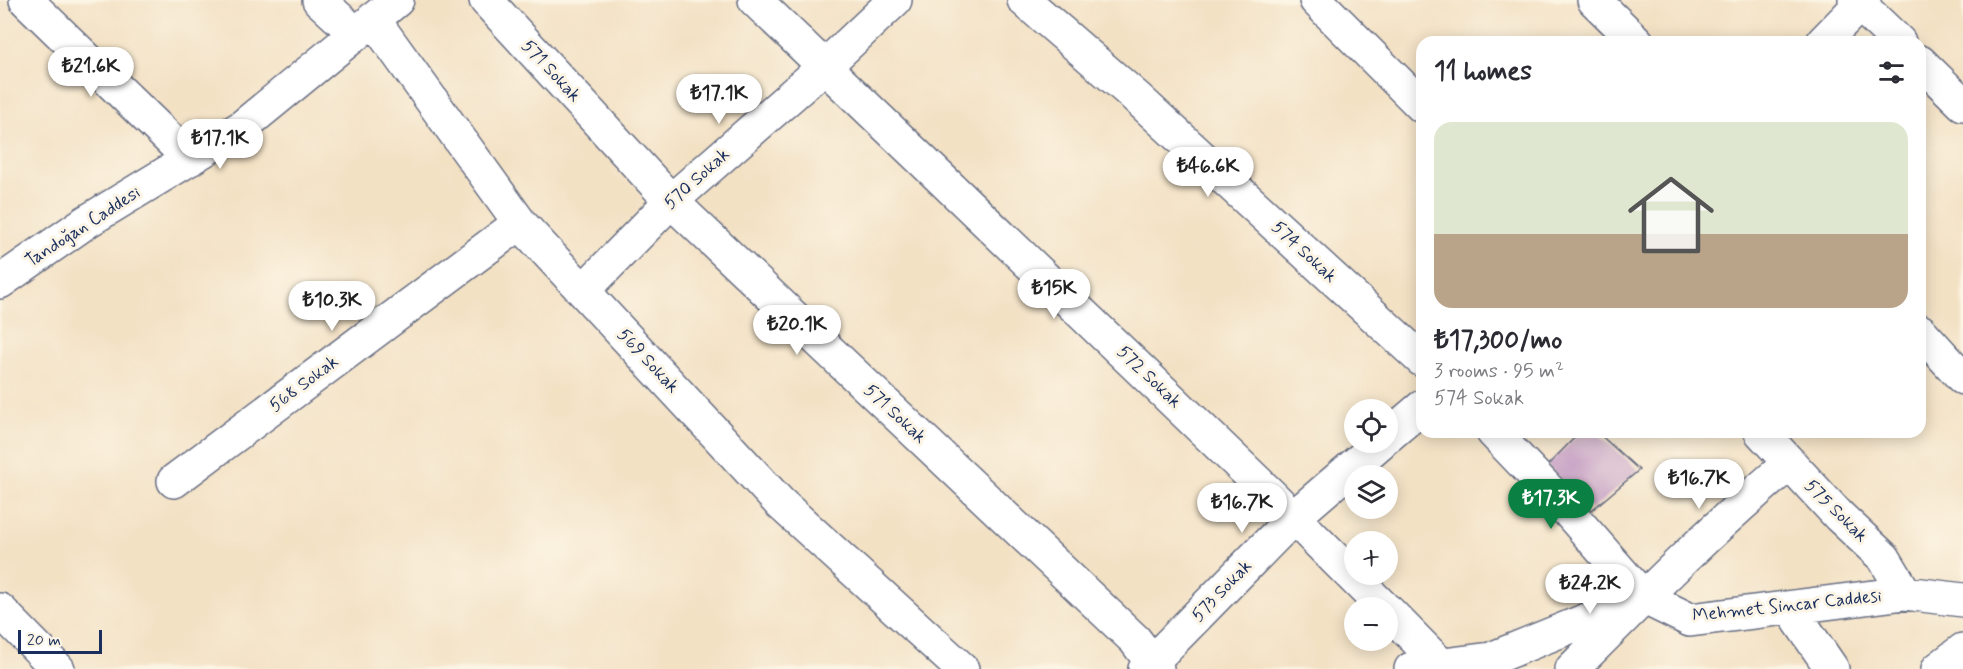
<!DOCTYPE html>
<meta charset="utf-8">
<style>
body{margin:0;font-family:Mynerve,sans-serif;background:#f7f7f7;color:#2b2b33;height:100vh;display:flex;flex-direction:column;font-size:22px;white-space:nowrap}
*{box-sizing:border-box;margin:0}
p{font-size:20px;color:#7c7c81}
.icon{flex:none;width:33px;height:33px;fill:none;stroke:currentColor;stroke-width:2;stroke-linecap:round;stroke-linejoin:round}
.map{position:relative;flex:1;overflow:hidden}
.drawer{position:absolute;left:1416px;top:36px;width:510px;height:402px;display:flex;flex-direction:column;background:#fff;border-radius:18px;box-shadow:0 3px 15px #0003}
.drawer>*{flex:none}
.controls{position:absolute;left:1344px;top:399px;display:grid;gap:12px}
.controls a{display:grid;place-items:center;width:54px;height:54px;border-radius:50%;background:#fff;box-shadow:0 3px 15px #0003;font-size:30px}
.scale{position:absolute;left:18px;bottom:15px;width:84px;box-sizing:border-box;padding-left:6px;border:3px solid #1b2f5e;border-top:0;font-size:16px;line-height:21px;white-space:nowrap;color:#1b2f5e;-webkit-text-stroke:4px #fcf5e5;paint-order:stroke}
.price{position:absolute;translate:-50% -51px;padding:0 14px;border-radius:21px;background:#fff;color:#222;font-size:20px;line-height:39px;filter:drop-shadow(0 2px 3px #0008)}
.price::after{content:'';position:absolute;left:50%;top:36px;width:18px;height:14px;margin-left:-9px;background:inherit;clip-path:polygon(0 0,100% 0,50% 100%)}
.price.active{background:#0b8043;color:#fff}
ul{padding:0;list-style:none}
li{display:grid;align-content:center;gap:12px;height:318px;padding:0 18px}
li+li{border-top:2px solid #e1e1e2}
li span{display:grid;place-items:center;height:186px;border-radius:18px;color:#555}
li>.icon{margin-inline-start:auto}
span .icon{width:108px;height:108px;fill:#fffc;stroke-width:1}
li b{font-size:26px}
h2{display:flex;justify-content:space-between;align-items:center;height:72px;padding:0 18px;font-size:26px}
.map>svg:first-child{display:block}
.building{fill:#c096c1}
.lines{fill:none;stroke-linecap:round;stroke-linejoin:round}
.minor-casing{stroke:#676d82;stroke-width:36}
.minor{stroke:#fff;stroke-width:33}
.labels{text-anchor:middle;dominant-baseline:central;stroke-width:6;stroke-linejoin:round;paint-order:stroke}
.street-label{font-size:18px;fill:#1b2f5e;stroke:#fcf5e5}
</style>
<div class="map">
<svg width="1963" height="669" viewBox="0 0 1963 669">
<rect width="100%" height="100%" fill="#fcf5e5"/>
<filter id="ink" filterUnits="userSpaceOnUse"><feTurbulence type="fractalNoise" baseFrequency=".0167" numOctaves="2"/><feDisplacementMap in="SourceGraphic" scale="12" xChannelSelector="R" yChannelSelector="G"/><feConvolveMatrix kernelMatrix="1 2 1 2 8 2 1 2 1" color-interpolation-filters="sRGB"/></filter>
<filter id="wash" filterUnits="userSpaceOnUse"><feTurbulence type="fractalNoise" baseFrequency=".008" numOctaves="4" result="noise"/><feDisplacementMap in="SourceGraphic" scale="24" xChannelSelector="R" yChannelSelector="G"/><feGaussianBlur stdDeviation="1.35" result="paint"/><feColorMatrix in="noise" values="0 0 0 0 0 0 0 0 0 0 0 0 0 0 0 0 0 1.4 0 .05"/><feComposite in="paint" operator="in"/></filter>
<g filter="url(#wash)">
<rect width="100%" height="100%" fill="#f3e1c4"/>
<g id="blocks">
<path class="building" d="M1580 432H1597L1639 470 1592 510 1547 466Z"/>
</g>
</g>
<g filter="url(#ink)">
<use href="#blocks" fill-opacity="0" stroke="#676d82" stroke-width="1.5"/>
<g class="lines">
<defs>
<path id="minor" d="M26 0 190 159
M319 0 356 34
M486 0 671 201 1135 640 1157 669
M755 0 1271 495 1384 608
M1024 0 1136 97 1422 360
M1316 0 1422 106
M1594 0 1637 42
M1855 0 1899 42
M373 19 520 223 780 503 962 669
M1823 42 1864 0
M1920 62 1963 104
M0 282 86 222 242 127 397 0
M583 291 671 201 824 67 895 0
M1920 331 1963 378
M1493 432 1559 501 1643 597 1690 620 1905 593 1963 600
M1761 432 1839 516 1884 558 1905 593
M1388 436 1422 407
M174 481 520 223
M1791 609 1832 669
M0 610 58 669
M1388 611 1441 665
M1145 669 1294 517 1381 442
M1411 669 1491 659 1631 602
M1572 669C1643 598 1713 527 1790 463
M1938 669 1963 650"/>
</defs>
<use href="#minor" class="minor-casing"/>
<use href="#minor" class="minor"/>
</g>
</g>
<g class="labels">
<g class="street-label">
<text transform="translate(551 71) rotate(47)">571 Sokak</text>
<text transform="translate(697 179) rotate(-42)">570 Sokak</text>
<text transform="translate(83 227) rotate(-33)">Tandoğan Caddesi</text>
<text transform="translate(1304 252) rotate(43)">574 Sokak</text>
<text transform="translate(648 361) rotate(47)">569 Sokak</text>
<text transform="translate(1149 377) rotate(44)">572 Sokak</text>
<text transform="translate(304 384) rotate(-37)">568 Sokak</text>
<text transform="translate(895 414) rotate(43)">571 Sokak</text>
<text transform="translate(1836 511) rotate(45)">575 Sokak</text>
<text transform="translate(1222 591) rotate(-46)">573 Sokak</text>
<text transform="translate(1787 606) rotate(-6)">Mehmet Sincar Caddesi</text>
</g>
</g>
</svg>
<div class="controls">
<a><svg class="icon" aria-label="locate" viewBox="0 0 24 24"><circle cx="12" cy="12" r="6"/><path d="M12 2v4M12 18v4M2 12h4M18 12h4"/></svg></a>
<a><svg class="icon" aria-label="layers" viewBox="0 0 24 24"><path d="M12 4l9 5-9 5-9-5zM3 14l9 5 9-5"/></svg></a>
<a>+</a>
<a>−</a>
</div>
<div class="scale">20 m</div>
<b class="price" style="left:91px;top:98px">₺21.6K</b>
<b class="price" style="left:719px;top:125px">₺17.1K</b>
<b class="price" style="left:220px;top:170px">₺17.1K</b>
<b class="price" style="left:1208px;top:198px">₺46.6K</b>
<b class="price" style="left:1054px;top:320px">₺15K</b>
<b class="price" style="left:332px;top:332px">₺10.3K</b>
<b class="price" style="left:797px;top:356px">₺20.1K</b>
<b class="price" style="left:1699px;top:510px">₺16.7K</b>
<b class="price active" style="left:1551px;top:530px">₺17.3K</b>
<b class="price" style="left:1242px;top:534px">₺16.7K</b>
<b class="price" style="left:1590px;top:615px">₺24.2K</b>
<section class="drawer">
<h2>11 homes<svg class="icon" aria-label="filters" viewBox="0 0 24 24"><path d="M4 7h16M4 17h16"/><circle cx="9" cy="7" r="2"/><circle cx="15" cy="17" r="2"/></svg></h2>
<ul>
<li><span style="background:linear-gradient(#dfe7d0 60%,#b9a48a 0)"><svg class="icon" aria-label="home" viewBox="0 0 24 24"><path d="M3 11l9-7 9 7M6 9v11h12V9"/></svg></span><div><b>₺17,300/mo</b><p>3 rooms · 95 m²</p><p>574 Sokak</p></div></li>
</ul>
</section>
</div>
